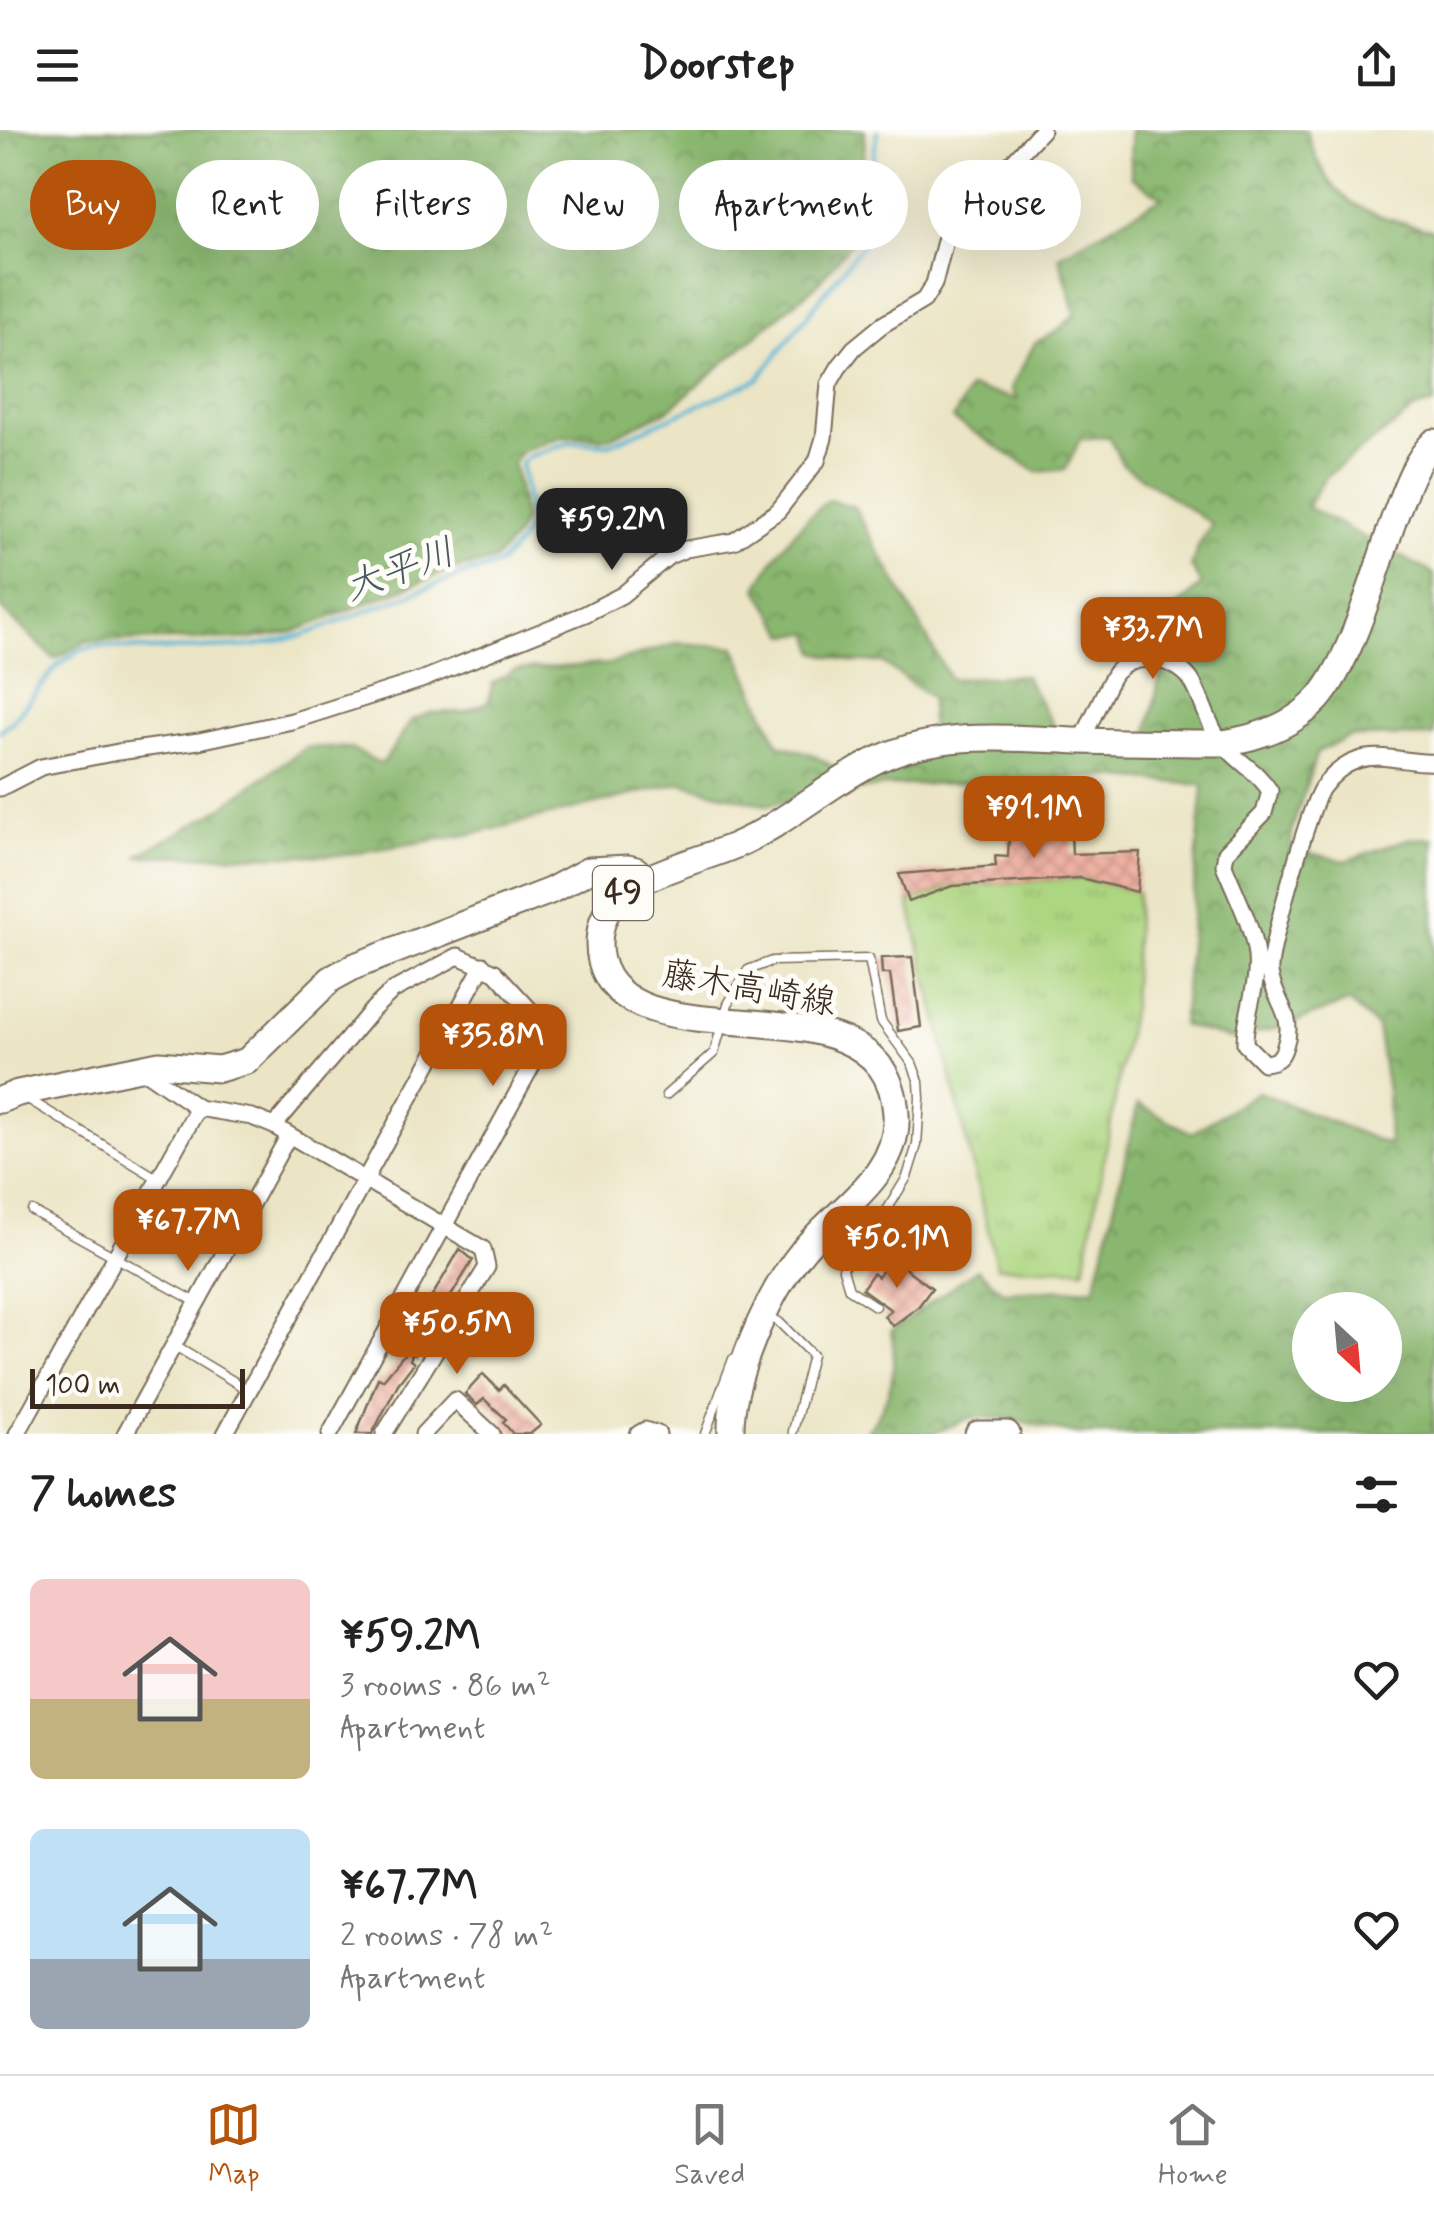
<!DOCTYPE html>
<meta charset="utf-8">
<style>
body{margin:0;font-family:Mynerve,"Klee One",sans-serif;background:#f2f2f2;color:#222;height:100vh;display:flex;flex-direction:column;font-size:38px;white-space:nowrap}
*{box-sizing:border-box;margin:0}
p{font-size:32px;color:#767676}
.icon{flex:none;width:55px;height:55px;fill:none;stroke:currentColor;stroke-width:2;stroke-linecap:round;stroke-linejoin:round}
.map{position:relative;height:1304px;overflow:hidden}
.panel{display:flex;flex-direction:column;background:#fff;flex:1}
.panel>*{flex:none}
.guide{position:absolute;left:30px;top:30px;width:1375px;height:90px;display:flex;gap:20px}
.needle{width:65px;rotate:154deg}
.buttons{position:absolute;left:1292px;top:1162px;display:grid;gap:20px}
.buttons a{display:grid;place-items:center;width:110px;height:110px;border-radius:50%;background:#fff;box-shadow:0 10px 40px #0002;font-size:50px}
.scale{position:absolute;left:30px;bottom:25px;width:215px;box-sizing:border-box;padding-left:10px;border:5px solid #3b2a1e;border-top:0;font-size:28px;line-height:35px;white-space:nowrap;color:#3b2a1e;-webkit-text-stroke:8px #fdfcf7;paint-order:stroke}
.price{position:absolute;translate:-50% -85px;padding:0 22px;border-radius:20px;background:#b45309;color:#fff;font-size:32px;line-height:65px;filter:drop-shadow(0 2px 5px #0008)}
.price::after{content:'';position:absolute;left:50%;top:60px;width:30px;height:22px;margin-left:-15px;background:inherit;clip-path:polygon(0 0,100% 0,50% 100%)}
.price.selected{background:#222;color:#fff}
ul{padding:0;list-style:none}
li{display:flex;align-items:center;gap:30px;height:250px;padding:0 30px}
li span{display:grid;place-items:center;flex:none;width:280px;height:200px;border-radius:15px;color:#555}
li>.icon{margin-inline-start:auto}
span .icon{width:120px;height:120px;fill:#fffc;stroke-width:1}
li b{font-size:42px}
h2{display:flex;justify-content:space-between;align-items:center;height:120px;padding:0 30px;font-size:42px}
.pill{padding:0 35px;border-radius:45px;background:#fff;box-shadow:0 10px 40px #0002;font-size:35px;line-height:90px}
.pill.selected{background:#b45309;color:#fff}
header{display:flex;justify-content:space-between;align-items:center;height:130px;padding:0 30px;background:#fff;font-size:45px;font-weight:700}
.dock{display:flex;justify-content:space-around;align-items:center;height:140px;border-top:2px solid #e0e0e0;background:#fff;font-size:28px;color:#767676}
.dock a{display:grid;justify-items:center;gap:5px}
.dock .selected{color:#b45309}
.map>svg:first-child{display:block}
.grass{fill:url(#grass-tufts);stroke:#748050;stroke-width:2.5}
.forest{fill:url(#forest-crowns);stroke:#627046;stroke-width:2.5;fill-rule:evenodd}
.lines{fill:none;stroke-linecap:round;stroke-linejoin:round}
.stream{stroke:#59b4d7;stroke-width:4}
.building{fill:url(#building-cross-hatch)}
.service-casing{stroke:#796b58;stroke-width:11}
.minor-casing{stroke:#796b58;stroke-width:19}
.primary-casing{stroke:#796b58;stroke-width:29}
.service{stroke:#fff;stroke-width:8}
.minor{stroke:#fff;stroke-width:15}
.primary{stroke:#fff;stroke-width:25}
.labels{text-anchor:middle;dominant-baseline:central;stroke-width:10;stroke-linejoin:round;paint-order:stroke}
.shield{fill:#fdfcf7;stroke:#75695f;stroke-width:2.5}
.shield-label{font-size:32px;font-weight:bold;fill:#3b2a1e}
.street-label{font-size:35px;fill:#3b2a1e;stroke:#fdfcf7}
.water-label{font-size:38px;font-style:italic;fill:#465a5f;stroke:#fdfcf7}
</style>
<header><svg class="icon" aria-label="menu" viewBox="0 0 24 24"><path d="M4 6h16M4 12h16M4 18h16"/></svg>Doorstep<svg class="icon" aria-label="share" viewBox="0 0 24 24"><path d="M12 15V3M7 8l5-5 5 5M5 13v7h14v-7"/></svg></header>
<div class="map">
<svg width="1434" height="1304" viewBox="0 0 1434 1304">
<defs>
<pattern id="grass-tufts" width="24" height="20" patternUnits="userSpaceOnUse" patternTransform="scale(2.5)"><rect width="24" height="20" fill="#add681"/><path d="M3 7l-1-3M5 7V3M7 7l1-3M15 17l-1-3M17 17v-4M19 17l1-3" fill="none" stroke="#96b86f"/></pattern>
<pattern id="forest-crowns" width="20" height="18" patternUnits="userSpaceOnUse" patternTransform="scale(2.5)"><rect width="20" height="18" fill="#8ab76f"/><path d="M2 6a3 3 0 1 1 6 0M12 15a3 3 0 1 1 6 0" fill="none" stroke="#72955b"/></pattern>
<pattern id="building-cross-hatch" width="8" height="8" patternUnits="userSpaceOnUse" patternTransform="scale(2.5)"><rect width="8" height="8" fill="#eeb1a2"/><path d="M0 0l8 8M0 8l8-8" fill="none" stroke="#cd988b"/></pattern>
</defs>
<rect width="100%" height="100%" fill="#fdfcf7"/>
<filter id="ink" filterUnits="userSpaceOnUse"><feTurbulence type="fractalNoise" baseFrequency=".01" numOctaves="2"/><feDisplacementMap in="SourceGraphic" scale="20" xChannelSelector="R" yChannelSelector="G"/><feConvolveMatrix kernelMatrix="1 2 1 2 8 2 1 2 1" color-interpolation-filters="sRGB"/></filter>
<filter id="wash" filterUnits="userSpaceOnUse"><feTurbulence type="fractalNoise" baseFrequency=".0048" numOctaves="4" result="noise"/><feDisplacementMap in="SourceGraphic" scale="40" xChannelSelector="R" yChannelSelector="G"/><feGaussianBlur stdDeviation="2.25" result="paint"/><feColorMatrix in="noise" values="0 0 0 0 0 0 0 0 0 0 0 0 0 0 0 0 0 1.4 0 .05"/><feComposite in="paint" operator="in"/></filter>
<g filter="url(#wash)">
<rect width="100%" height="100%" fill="#ebe5c5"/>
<path class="grass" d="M1080 748 1137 762 1132 877 1084 1139 997 1137 909 772 952 756Z"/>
<path class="forest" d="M0 0H865L861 100 818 153 667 281 609 308 563 306 523 320 513 332 524 390 515 408 493 431 450 440 293 502 250 509 87 511 55 529 0 478Z
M1130 0H1306C1330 76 1361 83 1434 100V274L1417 278 1325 347 1307 377 1434 444V606L1349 607 1317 622 1292 699 1291 719 1345 731 1408 709 1434 708V1304H1077L1003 1288 972 1287 932 1304H864C890 1275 899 1239 891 1201L977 1139 1004 1162 1095 1158 1138 974 1192 1003 1258 962 1389 1015 1387 961 1377 897 1348 872 1281 897 1231 909 1182 895 1203 655 1097 646 885 656 765 675 681 653 472 704 341 725 137 726 214 683 306 617 349 618 382 634 412 590 430 583 465 582 488 572 493 553 515 540 610 534 678 513 735 517 778 614 811 624 855 649 930 618 931 568 882 532H853L816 522 811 503 787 505 757 458C775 424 798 393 829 370L854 377 950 549 1024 545 1066 616 1150 625 1149 598 1162 536V491L1202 454 1191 437 1199 415 1212 394 1123 335 1108 306 1080 309 1066 339 1037 342 953 289 970 258 1017 269 1011 258 1035 213 1058 200 1076 184 1059 126 1162 67 1131 47ZM1310 1180H1385V1255H1310Z"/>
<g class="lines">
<path class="stream" d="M0 601 12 592 58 535 80 520 99 516 152 520 255 516 304 505 458 446 498 435 519 413 530 393 521 333 528 327 570 312 610 314 758 249 872 102 873 28 878 0"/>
</g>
<g id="blocks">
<path class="building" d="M1010 684H1070L1072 724 1140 722 1137 762 1080 748 952 756 909 772 899 744 996 736 995 726 1008 727Z
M912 827 921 897 898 901 890 844H882L881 828Z
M460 1119 473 1130 415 1225 402 1217Z
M891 1128 932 1158 918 1177 893 1196 884 1186 891 1180 862 1159 873 1143 878 1147Z
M406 1222 412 1225 410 1230 414 1233 398 1254 372 1304H356L378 1248 383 1250Z
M483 1244 499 1260 504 1255 541 1295 530 1304H513L503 1292 506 1289 484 1269 477 1275 465 1264Z"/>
</g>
</g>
<g filter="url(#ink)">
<use href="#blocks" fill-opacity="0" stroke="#796b58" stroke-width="2.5"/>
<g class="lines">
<defs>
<path id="service" d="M666 965 714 923 728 874 748 840 772 831 869 829 881 891 912 933 919 952 920 968 917 1015 907 1047 884 1085 846 1129 843 1139 849 1159 875 1176
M28 969 160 1050
M32 1081 198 1173
M770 1187 779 1192 812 1225 793 1301
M175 1216 248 1260
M705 1304 733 1229"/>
<path id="minor" d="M1082 611C1087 600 1110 548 1116 542 1135 521 1176 528 1191 550 1203 569 1207 594 1221 612 1236 631 1257 640 1270 661L1264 683 1226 722 1224 735C1235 763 1253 796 1256 826 1259 857 1244 886 1245 914L1264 933C1276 932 1282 928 1285 916 1296 885 1274 871 1270 843 1267 824 1310 675 1322 658 1331 646 1343 635 1358 630 1382 622 1409 634 1434 632
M0 658 41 637 118 622 199 611 292 591 421 550 585 484 622 465 669 426 686 419 734 411 778 381 817 331 824 308 829 254 839 237 854 218 882 195 924 170 934 154 947 103 1042 0
M142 939 198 978 252 987 274 996 483 1119 487 1137 384 1304
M274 996 373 879 392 861 458 826 495 842 544 895 535 930 330 1304
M17 1304 198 978
M125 1304 289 1005
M225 1304 483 835
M423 1304 455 1270 492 1304
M638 1304 645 1300 658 1304"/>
<path id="primary" d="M0 970 18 963 159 934 219 939 247 931 331 849 355 836 550 761 589 740 628 738 636 740 646 750
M731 1304C729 1251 768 1164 801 1123 835 1079 900 1047 896 984 887 835 630 942 601 831 597 815 599 795 608 780 628 746 699 731 734 716 786 694 827 654 877 630 939 600 1011 608 1078 611 1126 612 1174 613 1222 613 1257 608 1293 596 1318 569 1352 531 1377 436 1395 386 1405 360 1414 331 1434 312
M978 1304H1007"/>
</defs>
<use href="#service" class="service-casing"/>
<use href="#minor" class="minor-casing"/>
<use href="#primary" class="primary-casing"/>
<use href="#service" class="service"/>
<use href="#minor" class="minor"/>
<use href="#primary" class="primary"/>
</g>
</g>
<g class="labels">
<rect class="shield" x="593" y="736" width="60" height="54" rx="8"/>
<g class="shield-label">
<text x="623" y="763">49</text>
</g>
<g class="street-label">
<text transform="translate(749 859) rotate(10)">藤木高崎線</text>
</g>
<g class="water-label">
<text transform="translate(400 441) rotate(-20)">大平川</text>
</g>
</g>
</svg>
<div class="buttons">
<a><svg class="needle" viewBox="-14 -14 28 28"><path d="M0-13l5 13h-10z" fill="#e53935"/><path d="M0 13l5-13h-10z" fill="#767676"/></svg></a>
</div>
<div class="scale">100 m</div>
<b class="price selected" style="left:612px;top:443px">¥59.2M</b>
<b class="price" style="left:1153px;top:552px">¥33.7M</b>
<b class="price" style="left:1034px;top:731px">¥91.1M</b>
<b class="price" style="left:493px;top:959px">¥35.8M</b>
<b class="price" style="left:188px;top:1144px">¥67.7M</b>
<b class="price" style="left:897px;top:1161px">¥50.1M</b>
<b class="price" style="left:457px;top:1247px">¥50.5M</b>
<div class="guide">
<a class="pill selected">Buy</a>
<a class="pill">Rent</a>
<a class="pill">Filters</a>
<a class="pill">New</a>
<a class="pill">Apartment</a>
<a class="pill">House</a>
</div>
</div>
<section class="panel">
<h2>7 homes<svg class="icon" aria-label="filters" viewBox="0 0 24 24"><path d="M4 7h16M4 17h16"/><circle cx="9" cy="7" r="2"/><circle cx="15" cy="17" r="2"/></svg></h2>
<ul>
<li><span style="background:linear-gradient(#f6c9c9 60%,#c2b280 0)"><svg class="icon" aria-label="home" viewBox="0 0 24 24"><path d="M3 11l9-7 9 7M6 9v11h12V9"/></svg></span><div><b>¥59.2M</b><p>3 rooms · 86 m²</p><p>Apartment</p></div><svg class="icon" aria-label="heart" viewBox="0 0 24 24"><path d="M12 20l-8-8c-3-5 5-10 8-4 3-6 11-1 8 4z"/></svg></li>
<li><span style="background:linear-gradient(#bfe0f5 65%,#9aa5b1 0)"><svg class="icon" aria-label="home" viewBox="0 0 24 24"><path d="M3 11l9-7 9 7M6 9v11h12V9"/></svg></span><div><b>¥67.7M</b><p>2 rooms · 78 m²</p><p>Apartment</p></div><svg class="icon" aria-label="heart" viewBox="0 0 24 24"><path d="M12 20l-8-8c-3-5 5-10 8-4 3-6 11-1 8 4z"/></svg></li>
</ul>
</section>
<nav class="dock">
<a class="selected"><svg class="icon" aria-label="map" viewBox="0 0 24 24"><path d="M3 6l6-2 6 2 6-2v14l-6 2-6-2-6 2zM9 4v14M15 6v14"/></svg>Map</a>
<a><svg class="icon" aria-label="saved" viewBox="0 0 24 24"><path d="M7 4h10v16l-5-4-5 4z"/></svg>Saved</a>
<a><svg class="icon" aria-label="home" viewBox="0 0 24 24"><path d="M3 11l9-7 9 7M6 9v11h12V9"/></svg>Home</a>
</nav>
